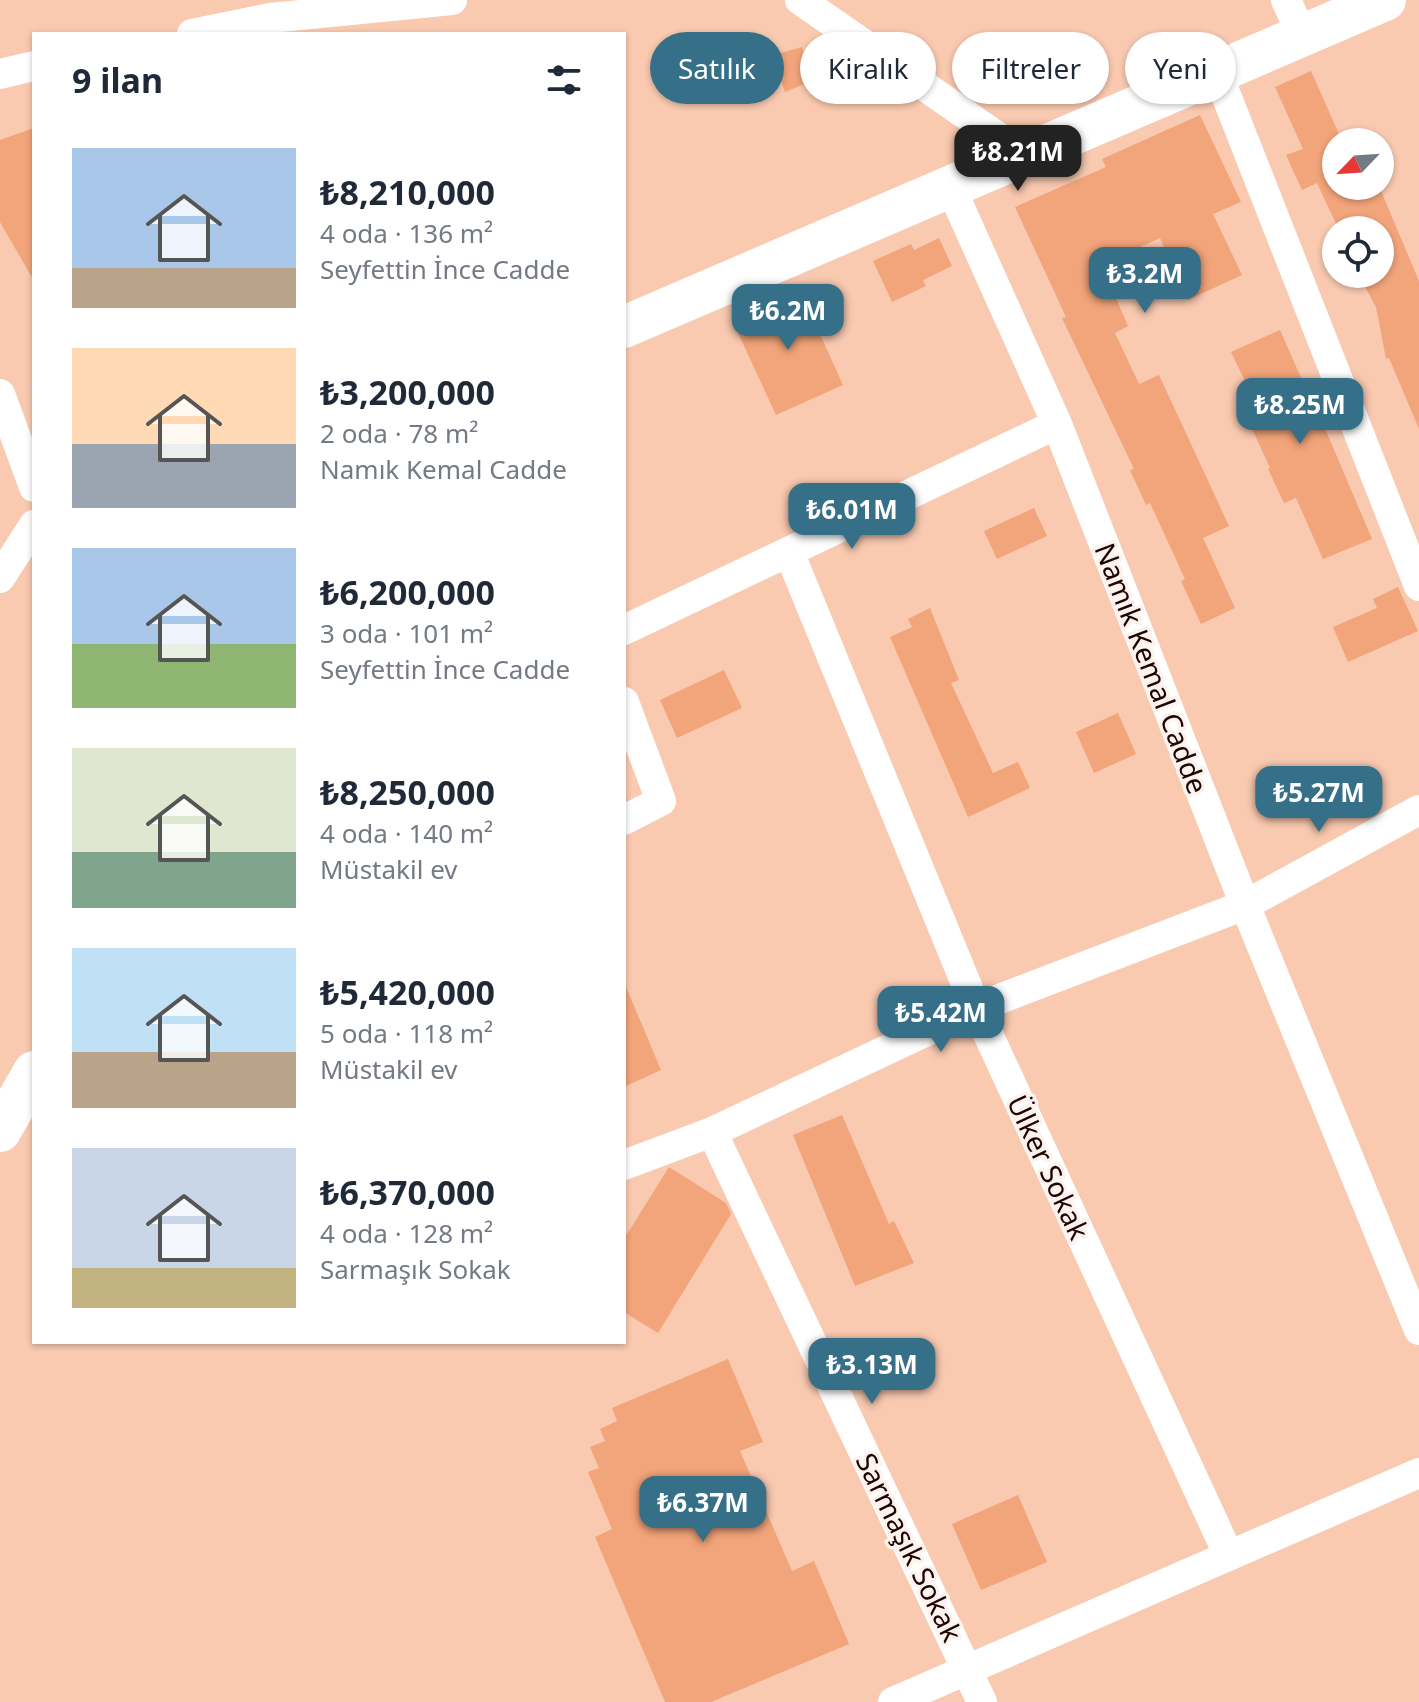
<!DOCTYPE html>
<html lang="tr">
<meta charset="utf-8">
<style>
body{margin:0;font-family:"Noto Sans",sans-serif;background:#f6f6f7;color:#1f2937;height:100vh;display:flex;flex-direction:column;font-size:30px;white-space:nowrap}
*{box-sizing:border-box;margin:0}
p{font-size:26px;color:#747a83}
.icon{flex:none;width:44px;height:44px;fill:none;stroke:currentColor;stroke-width:2;stroke-linecap:round;stroke-linejoin:round}
.map{position:relative;flex:1;overflow:hidden}
.panel{position:absolute;left:32px;top:32px;width:594px;height:1312px;display:flex;flex-direction:column;background:#fff;border-radius:0px;box-shadow:0 2px 6px #0004}
.panel>*{flex:none}
.hud{position:absolute;left:650px;top:32px;width:648px;height:72px;display:flex;gap:16px}
.needle{width:52px;rotate:245deg}
.buttons{position:absolute;left:1322px;top:128px;display:grid;gap:16px}
.buttons a{display:grid;place-items:center;width:72px;height:72px;border-radius:50%;background:#fff;box-shadow:0 2px 6px #0004;font-size:40px}
.price{position:absolute;translate:-50% -68px;padding:0 18px;border-radius:16px;background:#366f88;color:#fff;font-size:26px;line-height:52px;filter:drop-shadow(0 2px 4px #0008)}
.price::after{content:'';position:absolute;left:50%;top:48px;width:24px;height:18px;margin-left:-12px;background:inherit;clip-path:polygon(0 0,100% 0,50% 100%)}
.price.on{background:#222;color:#fff}
ul{padding:0;list-style:none}
li{display:flex;align-items:center;gap:24px;height:200px;padding:0 40px}
li span{display:grid;place-items:center;flex:none;width:224px;height:160px;border-radius:0px;color:#555}
li>.icon{margin-inline-start:auto}
span .icon{width:96px;height:96px;fill:#fffc;stroke-width:1}
li b{font-size:34px}
h2{display:flex;justify-content:space-between;align-items:center;height:96px;padding:0 40px;font-size:34px}
.tag{padding:0 28px;border-radius:36px;background:#fff;box-shadow:0 2px 6px #0004;font-size:28px;line-height:72px}
.tag.on{background:#366f88;color:#fff}
.map>svg:first-child{display:block}
.building{fill:#f2a47a}
.lines{fill:none;stroke-linecap:round;stroke-linejoin:round}
.minor{stroke:#fff;stroke-width:30}
.secondary{stroke:#fff;stroke-width:42}
.labels{text-anchor:middle;dominant-baseline:central;stroke-width:7;stroke-linejoin:round;paint-order:stroke}
.street-label{font-size:28px;fill:#1d0400;stroke:#fcf3ef}
</style>
<div class="map">
<svg width="1419" height="1702" viewBox="0 0 1419 1702">
<rect width="100%" height="100%" fill="#f9c9b0"/>
<path class="building" d="M802 47 812 81 785 92 773 55Z
M1311 71 1339 134 1351 129 1356 142H1336V186H1379L1419 281V429L1389 358 1386 359 1376 307 1358 274H1380V230H1339L1317 183 1302 190 1286 155 1303 149 1275 87Z
M1200 115 1241 202 1213 214 1242 275 1188 300 1160 238 1105 263 1110 274 1106 275 1128 326 1115 333 1139 384 1159 375 1229 526 1203 538 1235 608 1201 624 1181 581 1185 579 1150 503 1146 505 1130 470 1134 469 1062 318 1066 317 1015 207 1106 167 1102 159Z
M34 128V281L0 222V140Z
M939 238 952 266 923 280 926 286 892 302 873 261 911 244 914 250Z
M799 288 843 385 776 415 732 320Z
M1280 330 1307 391 1312 388 1326 417 1321 419 1372 539 1323 559 1296 498 1284 503 1268 469 1270 468 1247 418 1260 412 1231 352Z
M1034 508 1047 536 997 559 984 531Z
M1398 587 1418 631 1348 662 1333 627 1377 608 1373 599Z
M930 608 959 680 951 683 993 773 1018 762 1030 788 968 817 890 637 912 627 908 619Z
M724 670 742 708 677 738 660 700Z
M1118 713 1136 754 1094 773 1076 732Z
M624 982 661 1070 624 1087Z
M842 1115 889 1224 894 1221 914 1263 855 1286 793 1135Z
M669 1167 726 1203 731 1214 658 1333 624 1312V1239Z
M728 1359 763 1442 740 1451 792 1571 814 1561 849 1644 711 1702H665L595 1537 612 1529 588 1472 599 1468 590 1447 605 1441 600 1429 617 1421 612 1408Z
M1018 1495 1047 1562 981 1590 952 1524Z"/>
<g class="lines">
<path class="minor" d="M800 0 1024 155
M1286 0 1302 35
M192 34 270 18 452 0
M1217 72 1419 586
M0 74 34 66
M950 186 1057 424 1245 905 1419 1330
M0 394 34 487
M789 552 976 1008 1229 1556
M0 578 34 525
M624 630 1057 424
M624 702 661 801 624 820
M712 1132 982 1702
M624 1165 712 1132 976 1008 1245 905 1419 810
M893 1702 1419 1473"/>
<path class="secondary" d="M624 327 1385 0
M0 1131 34 1072"/>
</g>
<g class="labels">
<g class="street-label">
<text transform="translate(1152 668) rotate(69)">Namık Kemal Cadde</text>
<text transform="translate(1049 1167) rotate(65)">Ülker Sokak</text>
<text transform="translate(910 1547) rotate(64)">Sarmaşık Sokak</text>
</g>
</g>
</svg>
<div class="buttons">
<a><svg class="needle" viewBox="-14 -14 28 28"><path d="M0-13l5 13h-10z" fill="#e53935"/><path d="M0 13l5-13h-10z" fill="#747a83"/></svg></a>
<a><svg class="icon" aria-label="locate" viewBox="0 0 24 24"><circle cx="12" cy="12" r="6"/><path d="M12 2v4M12 18v4M2 12h4M18 12h4"/></svg></a>
</div>
<b class="price on" style="left:1018px;top:193px">₺8.21M</b>
<b class="price" style="left:1145px;top:315px">₺3.2M</b>
<b class="price" style="left:788px;top:352px">₺6.2M</b>
<b class="price" style="left:1300px;top:446px">₺8.25M</b>
<b class="price" style="left:852px;top:551px">₺6.01M</b>
<b class="price" style="left:1319px;top:834px">₺5.27M</b>
<b class="price" style="left:941px;top:1054px">₺5.42M</b>
<b class="price" style="left:872px;top:1406px">₺3.13M</b>
<b class="price" style="left:703px;top:1544px">₺6.37M</b>
<div class="hud">
<a class="tag on">Satılık</a>
<a class="tag">Kiralık</a>
<a class="tag">Filtreler</a>
<a class="tag">Yeni</a>
</div>
<section class="panel">
<h2>9 ilan<svg class="icon" aria-label="filters" viewBox="0 0 24 24"><path d="M4 7h16M4 17h16"/><circle cx="9" cy="7" r="2"/><circle cx="15" cy="17" r="2"/></svg></h2>
<ul>
<li><span style="background:linear-gradient(#a9c7e8 75%,#b9a48a 0)"><svg class="icon" aria-label="home" viewBox="0 0 24 24"><path d="M3 11l9-7 9 7M6 9v11h12V9"/></svg></span><div><b>₺8,210,000</b><p>4 oda · 136 m²</p><p>Seyfettin İnce Cadde</p></div></li>
<li><span style="background:linear-gradient(#ffd9b3 60%,#9aa5b1 0)"><svg class="icon" aria-label="home" viewBox="0 0 24 24"><path d="M3 11l9-7 9 7M6 9v11h12V9"/></svg></span><div><b>₺3,200,000</b><p>2 oda · 78 m²</p><p>Namık Kemal Cadde</p></div></li>
<li><span style="background:linear-gradient(#a9c7e8 60%,#8fb573 0)"><svg class="icon" aria-label="home" viewBox="0 0 24 24"><path d="M3 11l9-7 9 7M6 9v11h12V9"/></svg></span><div><b>₺6,200,000</b><p>3 oda · 101 m²</p><p>Seyfettin İnce Cadde</p></div></li>
<li><span style="background:linear-gradient(#dfe7d0 65%,#7fa58c 0)"><svg class="icon" aria-label="home" viewBox="0 0 24 24"><path d="M3 11l9-7 9 7M6 9v11h12V9"/></svg></span><div><b>₺8,250,000</b><p>4 oda · 140 m²</p><p>Müstakil ev</p></div></li>
<li><span style="background:linear-gradient(#bfe0f5 65%,#b9a48a 0)"><svg class="icon" aria-label="home" viewBox="0 0 24 24"><path d="M3 11l9-7 9 7M6 9v11h12V9"/></svg></span><div><b>₺5,420,000</b><p>5 oda · 118 m²</p><p>Müstakil ev</p></div></li>
<li><span style="background:linear-gradient(#c9d6e8 75%,#c2b280 0)"><svg class="icon" aria-label="home" viewBox="0 0 24 24"><path d="M3 11l9-7 9 7M6 9v11h12V9"/></svg></span><div><b>₺6,370,000</b><p>4 oda · 128 m²</p><p>Sarmaşık Sokak</p></div></li>
</ul>
</section>
</div>
